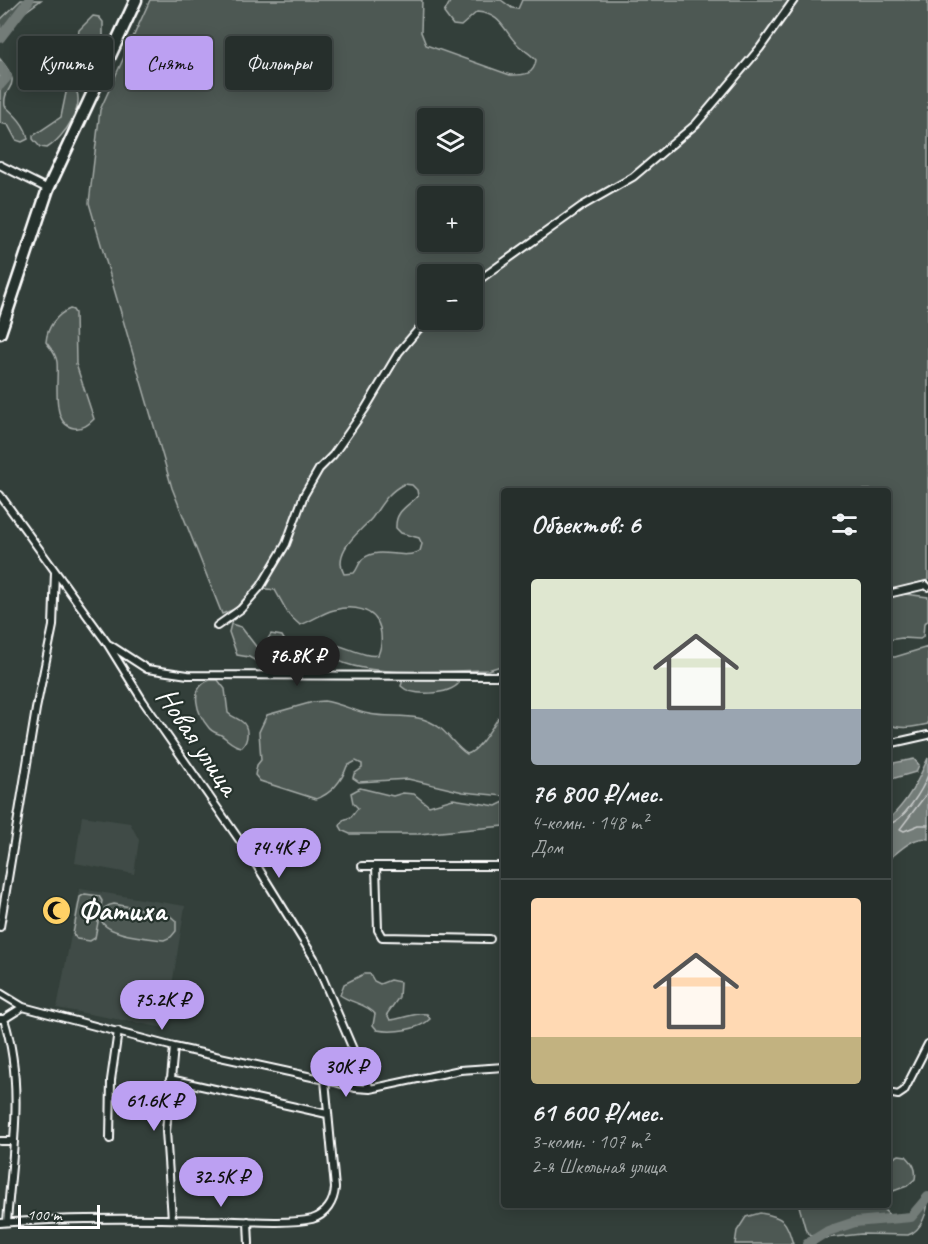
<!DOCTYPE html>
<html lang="ru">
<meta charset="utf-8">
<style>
body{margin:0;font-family:Caveat,sans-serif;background:#323b38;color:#f1f3f6;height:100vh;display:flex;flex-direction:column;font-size:22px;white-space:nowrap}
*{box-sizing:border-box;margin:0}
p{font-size:20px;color:#a4a9a9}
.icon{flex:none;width:33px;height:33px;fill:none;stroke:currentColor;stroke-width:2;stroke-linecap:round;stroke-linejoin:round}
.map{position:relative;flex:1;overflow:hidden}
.sheet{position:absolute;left:501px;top:488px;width:390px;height:720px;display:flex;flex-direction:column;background:#262f2c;border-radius:6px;box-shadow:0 3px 15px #0003,0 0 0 2px #424a48}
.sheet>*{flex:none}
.hud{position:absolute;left:18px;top:36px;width:393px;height:54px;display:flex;gap:12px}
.tools{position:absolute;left:417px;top:108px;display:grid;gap:12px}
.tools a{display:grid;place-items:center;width:66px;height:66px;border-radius:6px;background:#262f2c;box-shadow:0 3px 15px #0003,0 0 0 2px #424a48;font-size:30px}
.scale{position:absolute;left:18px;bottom:15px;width:82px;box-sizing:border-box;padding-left:6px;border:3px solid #fff;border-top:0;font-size:16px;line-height:21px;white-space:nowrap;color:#fff;-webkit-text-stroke:4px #26332d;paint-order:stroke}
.price{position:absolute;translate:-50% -51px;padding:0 14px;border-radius:21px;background:#bca0f2;color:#111;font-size:20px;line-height:39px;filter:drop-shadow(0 2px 3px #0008)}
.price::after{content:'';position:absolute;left:50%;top:36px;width:18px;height:14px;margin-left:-9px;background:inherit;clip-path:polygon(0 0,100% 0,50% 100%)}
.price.current{background:#222;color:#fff}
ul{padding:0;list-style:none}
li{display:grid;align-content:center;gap:12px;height:318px;padding:0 30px}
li+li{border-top:2px solid #424a48}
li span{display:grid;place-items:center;height:186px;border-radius:6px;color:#555}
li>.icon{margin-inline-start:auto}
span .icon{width:108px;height:108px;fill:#fffc;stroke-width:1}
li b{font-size:26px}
h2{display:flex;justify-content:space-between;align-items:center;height:72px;padding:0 30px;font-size:26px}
.pill{padding:0 21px;border-radius:6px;background:#262f2c;box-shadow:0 3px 15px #0003,0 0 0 2px #424a48;font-size:21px;line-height:54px}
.pill.current{background:#bca0f2;color:#111}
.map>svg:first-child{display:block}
.built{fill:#404c47}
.green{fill:#4d5853;stroke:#a6aca9;stroke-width:1.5;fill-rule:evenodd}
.water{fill:#737b78;stroke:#abb0ae;stroke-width:1.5}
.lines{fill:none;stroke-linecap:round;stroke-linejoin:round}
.shore{stroke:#c7cac9;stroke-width:1.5}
.river{stroke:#737b78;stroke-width:10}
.street-casing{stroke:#fff;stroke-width:10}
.primary-casing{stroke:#fff;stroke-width:15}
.street{stroke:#26332d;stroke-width:6}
.primary{stroke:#26332d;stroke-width:10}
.labels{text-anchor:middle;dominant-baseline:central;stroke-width:4.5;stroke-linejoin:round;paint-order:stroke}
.street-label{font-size:30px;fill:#fff;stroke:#26332d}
.poi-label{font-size:30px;font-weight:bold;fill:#fff;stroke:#26332d;text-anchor:start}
</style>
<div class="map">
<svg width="928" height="1244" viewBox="0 0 928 1244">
<rect width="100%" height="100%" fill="#333f3a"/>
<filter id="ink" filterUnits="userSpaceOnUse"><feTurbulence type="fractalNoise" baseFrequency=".0167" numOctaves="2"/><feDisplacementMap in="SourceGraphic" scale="12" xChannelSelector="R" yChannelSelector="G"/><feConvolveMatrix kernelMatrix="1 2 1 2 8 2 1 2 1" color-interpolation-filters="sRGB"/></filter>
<g filter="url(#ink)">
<path class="built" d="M82 816 130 823 139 840 134 874 75 863Z
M80 889 185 906 165 1028 57 1008Z"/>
<path class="green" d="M21 0H41L22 14 0 42V20Z
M150 0H422L421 32 426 45 510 75C523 75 534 76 536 60 530 53 523 50 517 44 503 30 502 14 477 12L461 26 453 25 444 13 451 0H501L512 8 518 9 522 0H928V580L888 591V490H504V665L488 670C447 670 350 681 323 650L326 643C343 644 364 658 378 655 382 646 382 637 380 628 375 608 352 605 334 610 322 613 312 621 300 625L289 615 275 590 258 588 249 593 235 609 222 614 172 488 89 203 100 110ZM428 118H472V164H428ZM428 196H472V242H428ZM428 274H472V320H428ZM404 484 412 485 417 490 418 496C407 507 395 511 396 528L401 533 419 538 422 544 420 551C403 561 380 546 364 558 359 561 358 569 354 573L344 574C332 551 359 533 372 518 382 504 388 492 404 484Z
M93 16 99 17 103 22V41L94 46 79 45 77 42 79 30Z
M0 59C26 90 2 83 5 106 15 115 26 125 28 139L22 142 16 140 8 125 0 123Z
M72 84C90 103 63 138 47 148L40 147 33 139V136L61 117 67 88Z
M70 309 73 310 75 313 76 364 94 419C88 425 83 429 74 428 50 425 59 379 57 362 56 353 50 348 46 342 47 327 57 314 70 309Z
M905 594 928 597V621L924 623 923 637 920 639 902 638 888 640V597Z
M231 624 241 627 258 649 263 647 271 634 282 636 285 641 287 658 298 669 272 670 249 657 237 655 229 632Z
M928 647V724C915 727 900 730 888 724V657H895Z
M411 678 454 679 459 683C449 695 412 697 401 686L403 680Z
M210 680H218L225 689 228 713C232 717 237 718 241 721 250 727 248 741 242 747 232 746 229 740 221 735 217 733 212 732 209 728 197 714 188 688 210 680Z
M324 701C339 703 354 711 369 714 393 719 419 711 440 728 450 736 456 747 467 754 479 752 495 721 504 710V796L463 792 408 779 359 782 353 778 354 774 362 768V764L356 761 347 766C342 781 331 794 316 799L260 781 255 775 257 765 261 760 259 732 267 715 313 702Z
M360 788 393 796 403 793 414 794 429 806 453 799 496 806 504 802V826L419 834H350L343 831 340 826 343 820 351 817 358 808 353 803 351 793Z
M85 894 99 896 102 901 95 938 90 941 77 939 73 934 80 897Z
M114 904 168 914 176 921V931L171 937 164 940C150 938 98 935 101 916 101 909 107 905 114 904Z
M364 974H370L374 981 380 984 390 980 400 982 399 997 387 1014 390 1020C403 1019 415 1012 427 1014L430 1019C419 1030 393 1033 377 1030L373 1025 375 1014C367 1004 351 1003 340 995L344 984Z
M899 1155 906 1156C913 1163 917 1169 915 1179L907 1186 888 1193V1161Z
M928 1198C928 1210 922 1231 908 1235L861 1234 817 1239 806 1231 799 1206V1204L882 1205 884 1210 895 1220C910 1220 919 1209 928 1198Z
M760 1213C785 1217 786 1221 793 1244H735L737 1231 746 1217Z"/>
<path class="water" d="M928 758V839C913 836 899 851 888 860V820C909 800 917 783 928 758Z
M914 759 919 765 916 772 888 780V764Z"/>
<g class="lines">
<path class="shore" d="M928 792 900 829 904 831 919 825H928
M888 824C903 822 923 789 928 775"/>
<path class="river" d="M0 38 29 0
M0 66 7 77 0 85
M807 1244 828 1231 855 1222 911 1217 928 1197"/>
<defs>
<path id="street" d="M0 165 48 189
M472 285 582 206 633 177 696 124 760 48 794 0
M0 495 107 643 143 701 254 861 314 958 370 1089
M888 594 926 585 928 587
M217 626 241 609 261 586 286 544 304 495 319 469 333 455 365 409 399 352 428 318
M110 645 147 669 188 675 504 676
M888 744 928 735
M362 866H504
M376 866 378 930 382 937 490 939
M0 927 36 709 53 626 55 572
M0 993 23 1007
M0 1019H4L23 1007 174 1047 335 1082 355 1088 370 1089 460 1070 504 1067
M4 1019C25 1085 12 1155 7 1222
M170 1079 327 1114
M888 1093 898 1095 904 1091 928 1044
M110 1139 111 1080 118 1031
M0 1141H12
M172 1219 166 1131 174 1047
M248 1221 249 1244
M0 1223C68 1217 138 1218 206 1220 235 1220 286 1225 312 1219 326 1215 334 1202 335 1188L325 1080"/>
<path id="primary" d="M0 333 48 189 136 0"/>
</defs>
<use href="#street" class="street-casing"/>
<use href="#primary" class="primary-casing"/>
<use href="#street" class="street"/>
<use href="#primary" class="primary"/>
</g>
</g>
<defs>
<symbol id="mosque-disc" viewBox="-11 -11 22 22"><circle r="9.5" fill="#ffd166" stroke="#26332d"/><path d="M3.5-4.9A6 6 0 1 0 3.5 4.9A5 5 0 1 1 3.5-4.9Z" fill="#111"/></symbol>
</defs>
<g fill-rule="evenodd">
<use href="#mosque-disc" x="40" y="894" width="33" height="33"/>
</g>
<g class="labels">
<g class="street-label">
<text transform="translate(198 741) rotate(56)">Новая улица</text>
</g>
<g class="poi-label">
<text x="78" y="910">Фатиха</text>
</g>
</g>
</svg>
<div class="tools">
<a><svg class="icon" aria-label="layers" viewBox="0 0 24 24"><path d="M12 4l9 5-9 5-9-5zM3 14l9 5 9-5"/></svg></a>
<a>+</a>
<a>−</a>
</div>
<div class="scale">100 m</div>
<b class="price current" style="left:297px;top:687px">76.8K ₽</b>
<b class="price" style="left:279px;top:879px">74.4K ₽</b>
<b class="price" style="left:162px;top:1031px">75.2K ₽</b>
<b class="price" style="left:346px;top:1098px">30K ₽</b>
<b class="price" style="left:154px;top:1132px">61.6K ₽</b>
<b class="price" style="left:221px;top:1208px">32.5K ₽</b>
<div class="hud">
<a class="pill">Купить</a>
<a class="pill current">Снять</a>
<a class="pill">Фильтры</a>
</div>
<section class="sheet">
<h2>Объектов: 6<svg class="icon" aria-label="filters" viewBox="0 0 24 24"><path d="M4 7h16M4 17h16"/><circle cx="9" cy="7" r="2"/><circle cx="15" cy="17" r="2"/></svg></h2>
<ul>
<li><span style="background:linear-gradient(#dfe7d0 70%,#9aa5b1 0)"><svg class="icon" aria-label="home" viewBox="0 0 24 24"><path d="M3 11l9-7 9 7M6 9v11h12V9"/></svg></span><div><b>76 800 ₽/мес.</b><p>4-комн. · 148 m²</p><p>Дом</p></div></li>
<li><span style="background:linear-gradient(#ffd9b3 75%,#c2b280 0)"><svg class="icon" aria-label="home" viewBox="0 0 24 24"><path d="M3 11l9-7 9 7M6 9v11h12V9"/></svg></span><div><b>61 600 ₽/мес.</b><p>3-комн. · 107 m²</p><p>2-я Школьная улица</p></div></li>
</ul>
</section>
</div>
